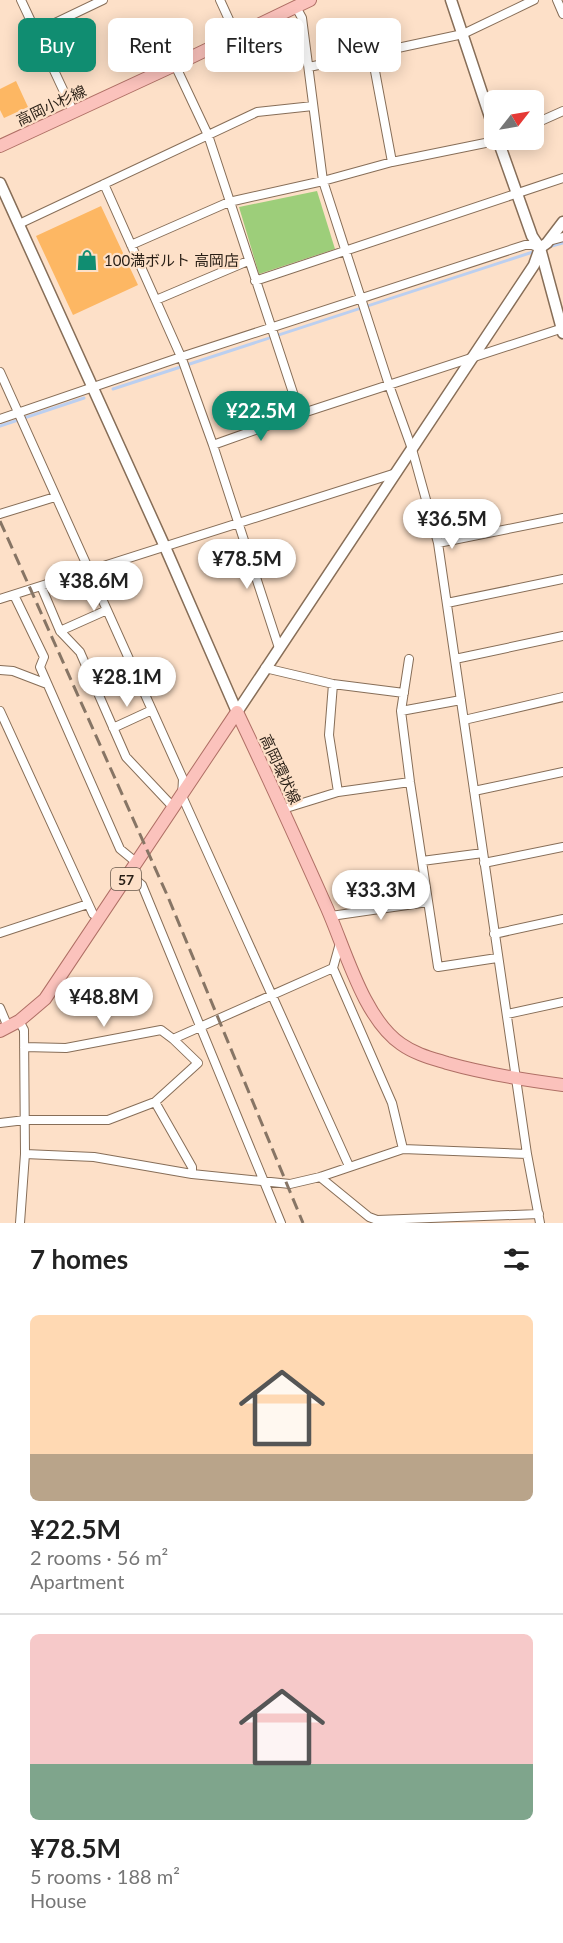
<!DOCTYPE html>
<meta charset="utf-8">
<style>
body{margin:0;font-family:Lato,"Noto Sans JP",sans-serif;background:#f2f2f2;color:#222;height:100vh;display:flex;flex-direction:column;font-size:22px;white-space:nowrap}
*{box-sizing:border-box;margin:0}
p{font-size:20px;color:#767676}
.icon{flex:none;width:33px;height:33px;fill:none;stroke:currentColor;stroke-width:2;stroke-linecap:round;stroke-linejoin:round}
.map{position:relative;height:1223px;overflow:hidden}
.sheet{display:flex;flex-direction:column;background:#fff;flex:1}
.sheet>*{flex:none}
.top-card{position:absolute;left:18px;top:18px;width:528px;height:54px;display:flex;gap:12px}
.needle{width:39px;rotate:59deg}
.fabs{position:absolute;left:484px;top:90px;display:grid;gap:12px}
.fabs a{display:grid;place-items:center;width:60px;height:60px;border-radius:9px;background:#fff;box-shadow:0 3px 15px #0003;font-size:30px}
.price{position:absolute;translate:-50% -51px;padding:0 14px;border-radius:21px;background:#fff;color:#222;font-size:20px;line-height:39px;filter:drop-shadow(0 2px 3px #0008)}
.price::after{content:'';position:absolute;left:50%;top:36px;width:18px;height:14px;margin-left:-9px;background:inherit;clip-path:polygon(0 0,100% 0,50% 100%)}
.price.selected{background:#108d71;color:#fff}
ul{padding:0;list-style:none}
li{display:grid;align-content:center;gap:12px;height:318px;padding:0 30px}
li+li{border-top:2px solid #e0e0e0}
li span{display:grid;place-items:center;height:186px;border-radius:9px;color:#555}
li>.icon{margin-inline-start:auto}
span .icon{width:108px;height:108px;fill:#fffc;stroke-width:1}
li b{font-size:26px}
h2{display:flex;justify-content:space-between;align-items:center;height:72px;padding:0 30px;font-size:26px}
.chip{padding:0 21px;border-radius:9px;background:#fff;box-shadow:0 3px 15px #0003;font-size:21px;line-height:54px}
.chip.selected{background:#108d71;color:#fff}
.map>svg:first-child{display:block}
.green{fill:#9dce7a}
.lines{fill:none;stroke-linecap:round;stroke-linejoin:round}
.stream{stroke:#bbcff0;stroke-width:3}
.building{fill:#fdb763}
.street-casing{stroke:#876e58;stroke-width:10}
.secondary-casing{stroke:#876e58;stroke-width:13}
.primary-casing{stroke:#af6f65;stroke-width:14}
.street{stroke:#fff;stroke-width:8}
.secondary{stroke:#fff;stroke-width:10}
.primary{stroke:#fbc2bc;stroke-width:12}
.rail{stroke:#877565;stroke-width:3;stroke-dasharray:12 6;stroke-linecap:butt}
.labels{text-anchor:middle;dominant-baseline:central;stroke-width:4.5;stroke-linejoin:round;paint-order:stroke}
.shield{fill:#fde0c8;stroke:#68584b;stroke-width:1.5}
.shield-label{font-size:14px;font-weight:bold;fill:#281e15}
.street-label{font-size:15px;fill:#281e15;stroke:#fde0c8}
.poi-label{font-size:15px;fill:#281e15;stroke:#fde0c8;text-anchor:start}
</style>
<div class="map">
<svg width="563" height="1223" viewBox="0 0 563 1223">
<rect width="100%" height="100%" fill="#fde0c8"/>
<path class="green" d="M317 191 335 249 259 274 239 207Z"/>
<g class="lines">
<path class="stream" d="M548 247 563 243
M113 389 536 251
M0 426 84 398"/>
</g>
<path class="building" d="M16 81 28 107 4 118 0 110V89Z
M101 206 138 285 73 315 36 236Z"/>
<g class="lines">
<defs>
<path id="street" d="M21 0 73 111
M220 0 236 35
M557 0 563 14
M296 7 302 18 323 181 389 385 412 449 438 543 527 1154 540 1223
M36 32 103 0
M372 55 392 162
M175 65 208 135 300 414
M309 67 463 34 534 0
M534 124 563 111
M104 184 182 359 213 445 279 648
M19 224 257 112 313 106
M549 241 563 237
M131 245 229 202 323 181 392 162 500 140
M255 281 563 178
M156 300 248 261
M0 372 183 779 182 796 349 1166
M0 419 181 357 525 245H532L540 248
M213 445 300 414 563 328
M0 514 55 497
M438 543 563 518
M41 586 60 631 80 652 126 757 174 808
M14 595 44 657 40 667 120 849 137 863
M0 599 396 473
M447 603 563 579
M60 631 107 610
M409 659 401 711 410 782 438 967 497 958
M455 659 563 636
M265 668 333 684 404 693
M0 670 13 671 47 684
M333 684 329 735 338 792
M0 711 93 914 99 918
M401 711 461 700
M464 720 563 697
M113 728 152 710
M474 791 563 772
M283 809 338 792 410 782
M422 861 483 853
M484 863 563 847
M129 874 142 885 281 1223
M331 916 428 902
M0 933 88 904
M494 934 563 919
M340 943 333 968 392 1103 403 1149
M0 1008 8 1027
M507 1014 563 1002
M19 1021 24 1030 25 1154 20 1223
M24 1047 66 1048 161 1030 173 1039
M0 1123 25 1120H108L155 1102
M25 1154 94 1157 192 1174 290 1184 320 1177 403 1149 527 1154
M192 1174V1167L155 1102 198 1063 173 1039 333 968
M320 1177 369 1217 377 1220 539 1214"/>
<path id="secondary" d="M451 0 495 132
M498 140 532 236 540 248 563 333
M0 183 165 547 237 712
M237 712 534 265 540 248 547 243 563 222"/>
<path id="primary" d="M0 146 175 65 310 0
M237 712C268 777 297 841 326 906 345 948 363 1018 401 1044 415 1054 431 1058 447 1063 486 1074 524 1080 563 1085
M0 1031 19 1021 45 999 237 712"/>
</defs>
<use href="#street" class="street-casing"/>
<use href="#secondary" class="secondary-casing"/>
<use href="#primary" class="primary-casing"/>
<use href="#street" class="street"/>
<use href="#secondary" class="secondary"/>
<use href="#primary" class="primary"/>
<path class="rail" d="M0 521 168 897 303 1223"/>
</g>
<defs>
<symbol id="shop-bare" viewBox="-9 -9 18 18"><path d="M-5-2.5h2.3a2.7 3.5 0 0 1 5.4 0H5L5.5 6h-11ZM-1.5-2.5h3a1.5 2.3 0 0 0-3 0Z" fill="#108d71" stroke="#fde0c8" stroke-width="2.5" paint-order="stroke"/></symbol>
</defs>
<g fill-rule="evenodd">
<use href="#shop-bare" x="72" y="245" width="30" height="30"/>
</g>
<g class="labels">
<rect class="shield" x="111" y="868" width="30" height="22" rx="4.5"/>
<g class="shield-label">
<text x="126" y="879">57</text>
</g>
<g class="street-label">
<text transform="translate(51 105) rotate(-25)">高岡小杉線</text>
<text transform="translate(281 769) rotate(65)">高岡環状線</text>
</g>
<g class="poi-label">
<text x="104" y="260">100満ボルト 高岡店</text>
</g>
</g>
</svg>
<div class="fabs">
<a><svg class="needle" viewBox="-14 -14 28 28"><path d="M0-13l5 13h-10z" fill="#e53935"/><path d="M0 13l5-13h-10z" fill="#767676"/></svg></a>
</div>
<b class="price selected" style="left:261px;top:442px">¥22.5M</b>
<b class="price" style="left:452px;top:550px">¥36.5M</b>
<b class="price" style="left:247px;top:590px">¥78.5M</b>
<b class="price" style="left:94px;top:612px">¥38.6M</b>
<b class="price" style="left:127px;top:708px">¥28.1M</b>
<b class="price" style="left:381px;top:921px">¥33.3M</b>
<b class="price" style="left:104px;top:1028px">¥48.8M</b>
<div class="top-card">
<a class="chip selected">Buy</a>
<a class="chip">Rent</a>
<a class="chip">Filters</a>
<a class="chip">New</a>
</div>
</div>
<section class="sheet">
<h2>7 homes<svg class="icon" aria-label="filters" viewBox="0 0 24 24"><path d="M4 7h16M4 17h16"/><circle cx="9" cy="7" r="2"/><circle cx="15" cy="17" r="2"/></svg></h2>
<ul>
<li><span style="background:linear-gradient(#ffd9b3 75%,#b9a48a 0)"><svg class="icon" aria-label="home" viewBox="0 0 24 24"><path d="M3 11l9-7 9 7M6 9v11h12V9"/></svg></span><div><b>¥22.5M</b><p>2 rooms · 56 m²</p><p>Apartment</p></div></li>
<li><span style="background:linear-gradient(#f6c9c9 70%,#7fa58c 0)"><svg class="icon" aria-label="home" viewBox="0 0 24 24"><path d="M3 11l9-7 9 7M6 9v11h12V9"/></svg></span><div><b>¥78.5M</b><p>5 rooms · 188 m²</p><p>House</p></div></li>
</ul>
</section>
